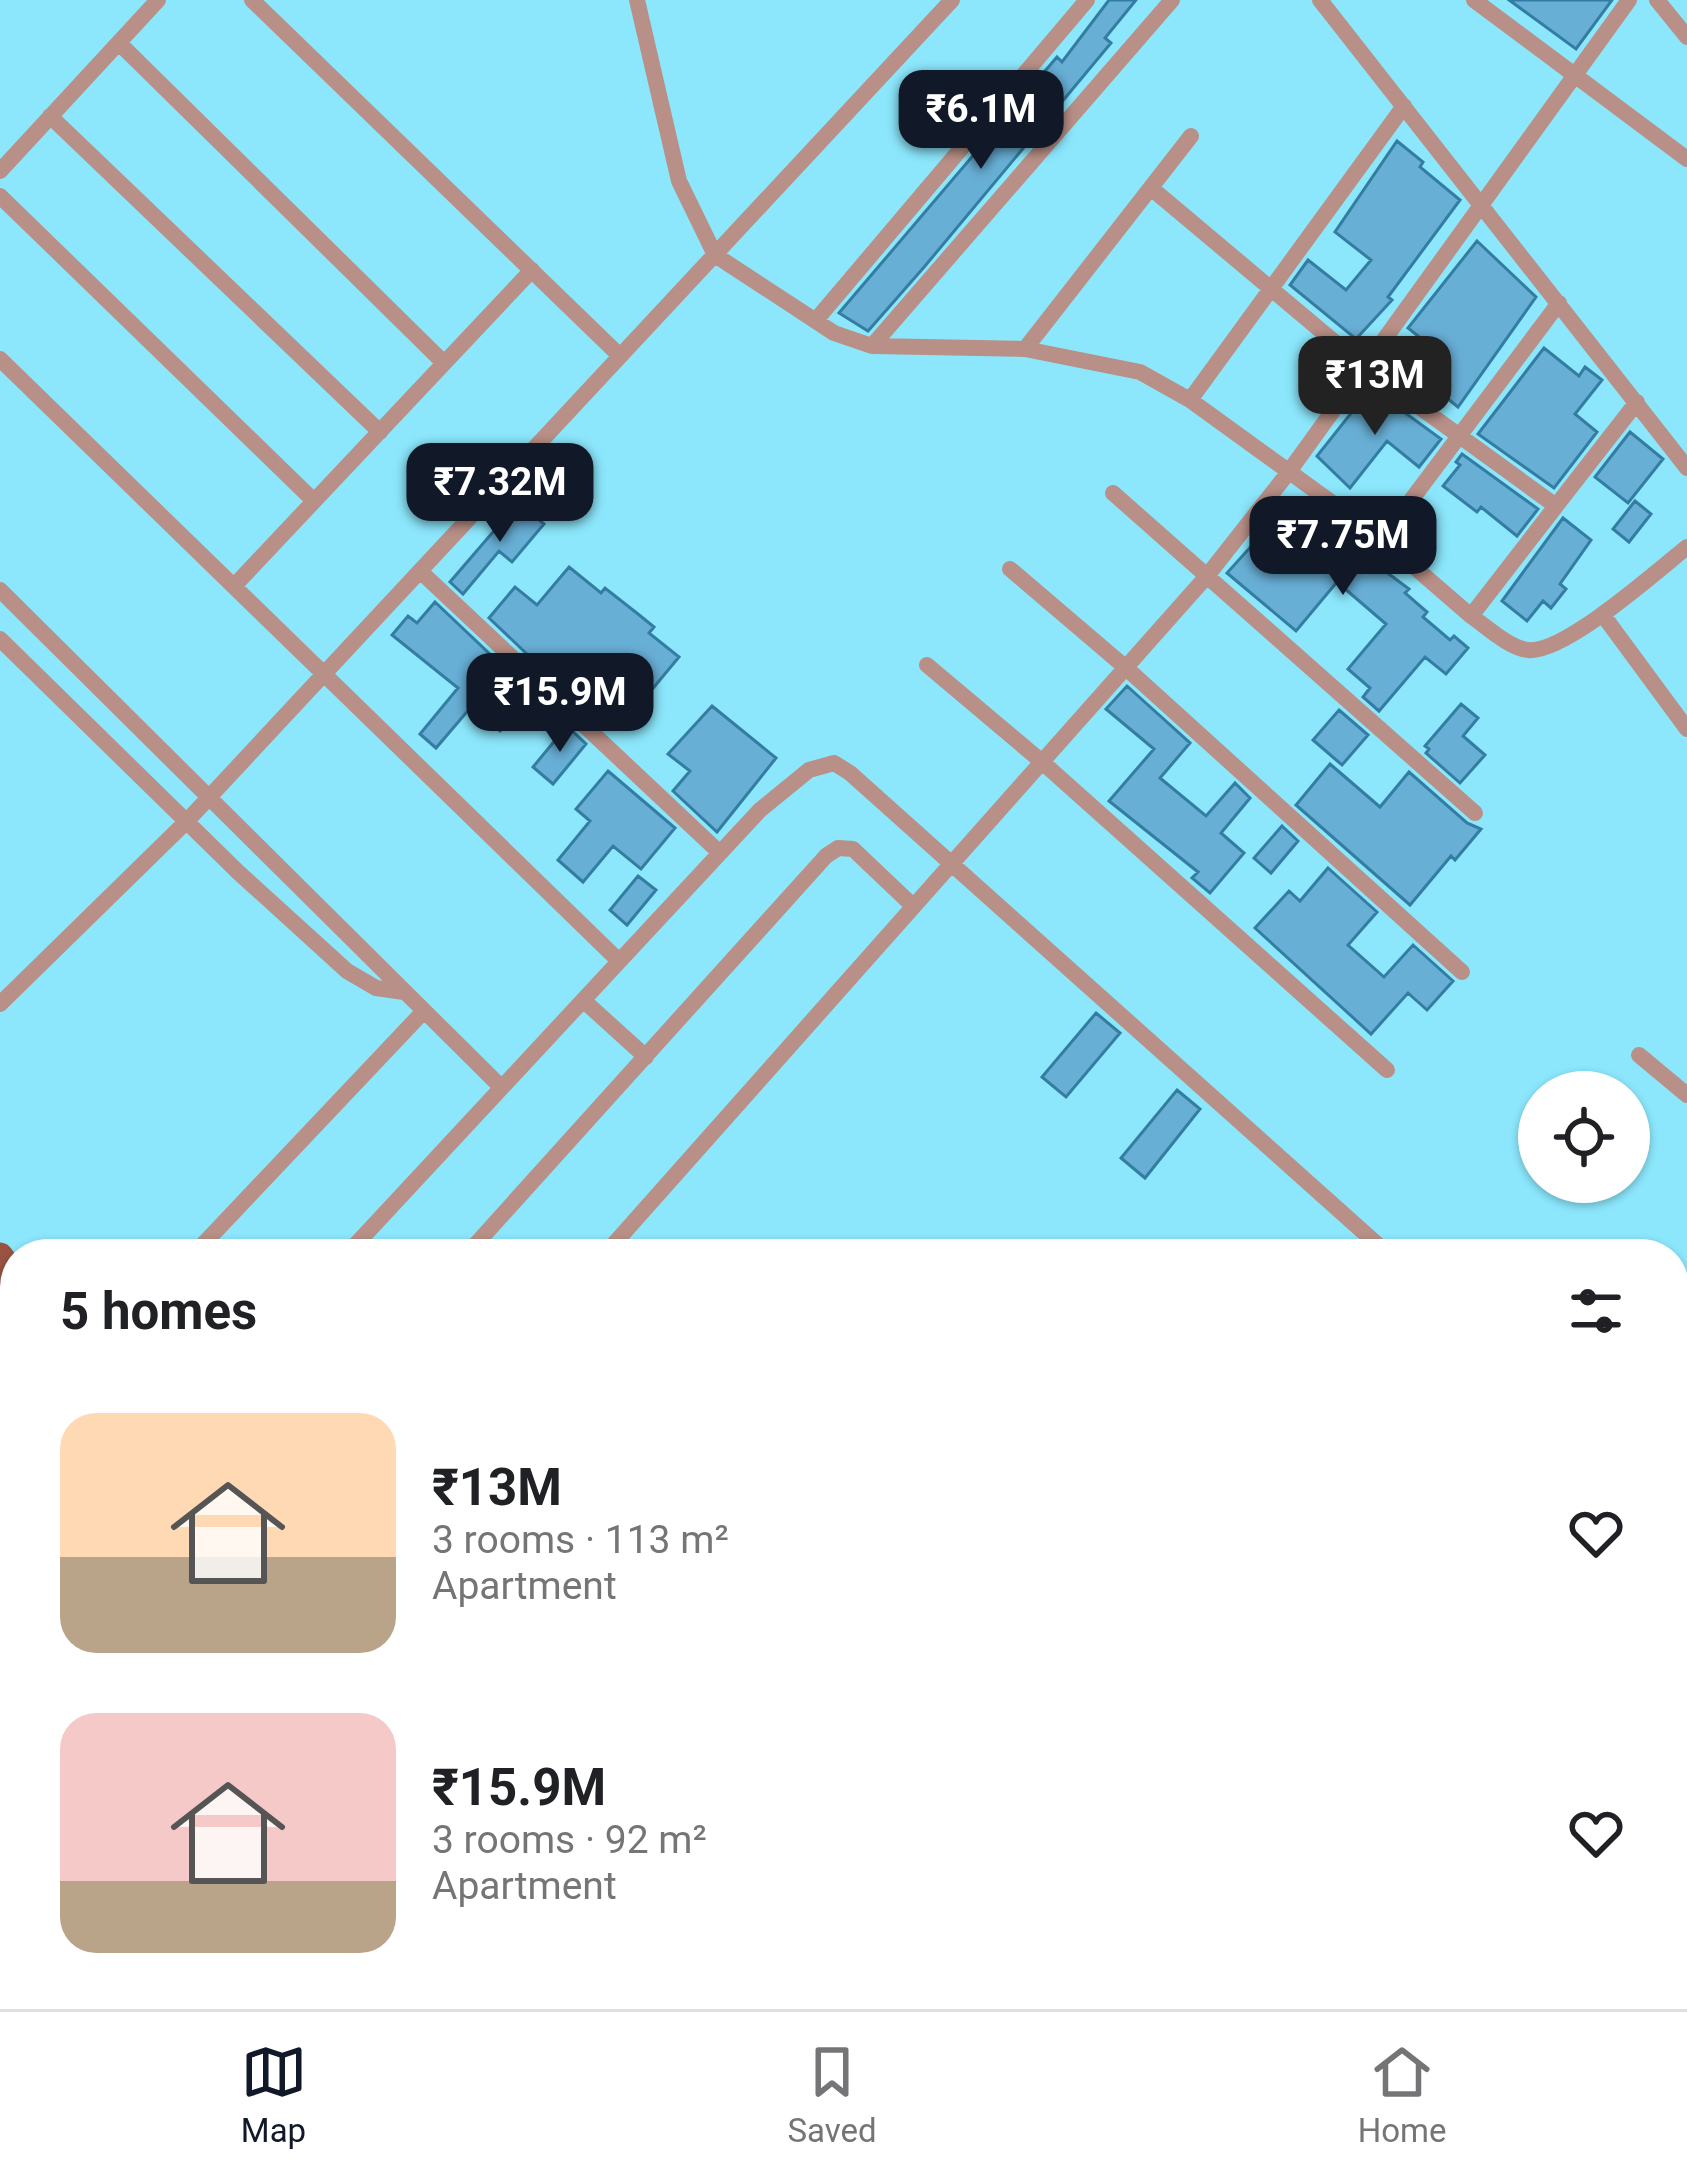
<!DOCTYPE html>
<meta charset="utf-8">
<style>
body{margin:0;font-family:Roboto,sans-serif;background:#f2f2f2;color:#202124;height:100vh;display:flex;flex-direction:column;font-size:45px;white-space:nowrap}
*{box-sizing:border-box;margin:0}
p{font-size:39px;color:#757577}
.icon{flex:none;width:66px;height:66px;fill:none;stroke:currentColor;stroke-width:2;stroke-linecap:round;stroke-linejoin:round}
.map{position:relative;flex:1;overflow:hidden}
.panel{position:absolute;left:0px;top:1239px;width:1689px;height:771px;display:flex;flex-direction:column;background:#fff;border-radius:48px 48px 0 0;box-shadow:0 3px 9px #0004}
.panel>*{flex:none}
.buttons{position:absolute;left:1518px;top:1071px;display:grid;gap:24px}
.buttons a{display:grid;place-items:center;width:132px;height:132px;border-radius:50%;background:#fff;box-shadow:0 3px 9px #0004;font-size:60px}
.price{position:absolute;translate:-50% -102px;padding:0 27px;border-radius:24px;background:#111827;color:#fff;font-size:39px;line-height:78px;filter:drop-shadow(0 3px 6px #0008)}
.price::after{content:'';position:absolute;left:50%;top:72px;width:36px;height:27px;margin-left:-18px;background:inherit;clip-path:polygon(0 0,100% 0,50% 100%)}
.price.selected{background:#222;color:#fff}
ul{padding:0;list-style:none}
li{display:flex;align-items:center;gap:36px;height:300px;padding:0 60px}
li span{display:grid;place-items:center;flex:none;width:336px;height:240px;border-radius:36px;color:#555}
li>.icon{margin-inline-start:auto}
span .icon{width:144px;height:144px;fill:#fffc;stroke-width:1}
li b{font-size:51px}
h2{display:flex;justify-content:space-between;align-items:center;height:144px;padding:0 60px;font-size:51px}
.tab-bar{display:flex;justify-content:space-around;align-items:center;height:168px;border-top:3px solid #e0e0e0;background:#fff;font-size:33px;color:#757577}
.tab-bar a{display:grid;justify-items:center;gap:6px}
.tab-bar .selected{color:#111827}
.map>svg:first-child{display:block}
.building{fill:#68afd6;stroke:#347da2;stroke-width:3}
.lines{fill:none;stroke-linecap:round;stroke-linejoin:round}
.street{stroke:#b99087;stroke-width:16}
.primary{stroke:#9a5343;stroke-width:27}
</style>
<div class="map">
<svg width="1687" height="2009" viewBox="0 0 1687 2009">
<rect width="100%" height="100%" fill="#8ce7fc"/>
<path class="building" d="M1109 0H1136L1105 38 1111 43 925 266 868 331 839 313 1057 57 1062 62Z
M1509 0H1612L1576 49Z
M1397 141 1423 162 1420 167 1460 200 1388 297 1392 300 1356 339 1290 285 1308 260 1346 290 1371 260 1335 232Z
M1477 241 1536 297 1458 407 1428 383 1447 359 1408 328Z
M1544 348 1579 376 1585 367 1602 380 1575 414 1597 432 1554 488 1478 434Z
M1371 388 1441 439 1419 467 1387 441 1350 488 1317 456Z
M1630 432 1663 459 1628 503 1595 477Z
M1462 454 1538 509 1517 536 1481 507 1477 512 1443 486 1460 465 1456 462Z
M1294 499 1342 540 1346 534 1365 550 1362 554 1409 589 1405 593 1427 612 1423 617 1450 640 1454 636 1468 648 1446 674 1425 657 1379 711 1363 697 1370 688 1348 669 1386 624 1337 582 1296 631 1227 573Z
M1635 501 1651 514 1629 542 1613 529Z
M518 503 544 524 512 562 499 551 463 594 450 582Z
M1563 518 1591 540 1560 584 1566 589 1551 608 1543 601 1527 621 1502 601Z
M569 567 601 593 605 588 638 614 654 627 649 633 679 657 649 693 642 687 607 728 583 707 586 702 550 671 548 674 489 618 515 587 537 605Z
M435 602 531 693 500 731 471 707 436 748 420 734 458 688 392 635 408 616 417 623Z
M1127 686 1190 743 1160 778 1206 816 1235 783 1250 798 1221 833 1244 853 1210 893 1192 878 1198 872 1109 801 1154 749 1106 709Z
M1461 704 1478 718 1463 736 1485 755 1460 783 1426 753 1429 749 1425 746Z
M712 706 776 758 717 832 673 791 690 771 668 754Z
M1339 710 1368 735 1342 765 1313 740Z
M567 726 586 744 553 784 533 767Z
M1330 764 1380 807 1409 772 1467 823 1481 829 1455 860 1451 856 1410 905 1296 805Z
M608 771 675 828 641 869 613 846 583 882 558 860 590 821 576 809Z
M1282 826 1298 841 1271 873 1254 858Z
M1328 868 1377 912 1348 945 1384 977 1413 945 1453 981 1427 1010 1408 993 1371 1034 1255 928 1289 891 1300 901Z
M638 876 656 890 627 925 610 910Z
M1096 1013 1120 1033 1066 1097 1042 1077Z
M1177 1090 1200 1109 1145 1178 1121 1158Z"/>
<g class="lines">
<path class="street" d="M252 0 620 356
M637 0 679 181 715 255 834 333 872 346 1025 349 1140 372 1190 400 1382 539 1471 616 1556 506
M1320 0 1687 468
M1474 0 1687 159
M1657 0 1687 37
M119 43 444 363
M50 116 380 432
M0 171 158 0
M1151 188 1363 366 1556 506 1637 402
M0 196 314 501
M816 320 1087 0
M872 346 1172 0
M1025 349 1191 136
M0 359 619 961
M1190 400 1404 106
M1113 493 1475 813
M1382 539 1559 303
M1010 569 1125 667 1462 972
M420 571 720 853
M235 585 532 270
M0 590 501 1087
M1603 615 1687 729
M1471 616C1487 627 1509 648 1528 650 1564 654 1657 571 1687 547
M0 639 238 872 347 971 376 988 404 992
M927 665 1041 761 1387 1070
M583 1000 646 1057
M0 1004 187 821 952 0
M1639 1055 1687 1095
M194 1254 424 1011
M347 1254 760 810 809 770 834 763 850 773 1388 1254
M467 1254 826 856 838 848 853 849 912 905
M605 1254 1207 576 1288 473 1629 0
M0 1422 15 1411
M0 1666 15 1655
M0 1816 15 1840
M112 1995 114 1999
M1011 1995 1027 2009
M1221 1995 1245 2009
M269 2009 289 1995
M624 2009 637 1995
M1434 2009 1442 1995"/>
<path class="primary" d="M0 1256 15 1277
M0 1292 15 1312
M497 1995 507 2009
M527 1995 536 2009"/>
</g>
</svg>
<div class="buttons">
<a><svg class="icon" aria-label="locate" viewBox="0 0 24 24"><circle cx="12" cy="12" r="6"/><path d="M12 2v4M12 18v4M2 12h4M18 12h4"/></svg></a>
</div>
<b class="price" style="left:981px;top:172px">₹6.1M</b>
<b class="price selected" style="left:1375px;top:438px">₹13M</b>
<b class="price" style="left:500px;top:545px">₹7.32M</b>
<b class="price" style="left:1343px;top:598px">₹7.75M</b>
<b class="price" style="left:560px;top:755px">₹15.9M</b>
<section class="panel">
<h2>5 homes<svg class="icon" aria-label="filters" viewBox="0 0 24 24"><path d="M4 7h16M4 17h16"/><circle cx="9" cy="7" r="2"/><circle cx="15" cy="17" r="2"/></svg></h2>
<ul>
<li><span style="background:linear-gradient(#ffd9b3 60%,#b9a48a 0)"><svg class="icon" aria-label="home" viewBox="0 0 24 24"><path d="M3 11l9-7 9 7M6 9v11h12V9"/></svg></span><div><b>₹13M</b><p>3 rooms · 113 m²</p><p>Apartment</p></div><svg class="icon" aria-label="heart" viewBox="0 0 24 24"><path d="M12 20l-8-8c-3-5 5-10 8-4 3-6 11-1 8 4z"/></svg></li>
<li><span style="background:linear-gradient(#f6c9c9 70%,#b9a48a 0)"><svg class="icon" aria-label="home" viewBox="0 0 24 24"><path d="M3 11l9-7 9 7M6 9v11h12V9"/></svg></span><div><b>₹15.9M</b><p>3 rooms · 92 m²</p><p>Apartment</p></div><svg class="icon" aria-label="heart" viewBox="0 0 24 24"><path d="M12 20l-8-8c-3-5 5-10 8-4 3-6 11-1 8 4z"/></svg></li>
</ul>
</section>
</div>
<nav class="tab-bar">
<a class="selected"><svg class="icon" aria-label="map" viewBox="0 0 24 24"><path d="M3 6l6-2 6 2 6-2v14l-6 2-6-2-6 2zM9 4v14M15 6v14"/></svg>Map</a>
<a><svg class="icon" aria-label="saved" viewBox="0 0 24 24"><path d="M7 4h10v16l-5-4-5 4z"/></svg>Saved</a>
<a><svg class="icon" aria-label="home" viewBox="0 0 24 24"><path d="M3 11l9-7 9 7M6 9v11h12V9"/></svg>Home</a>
</nav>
